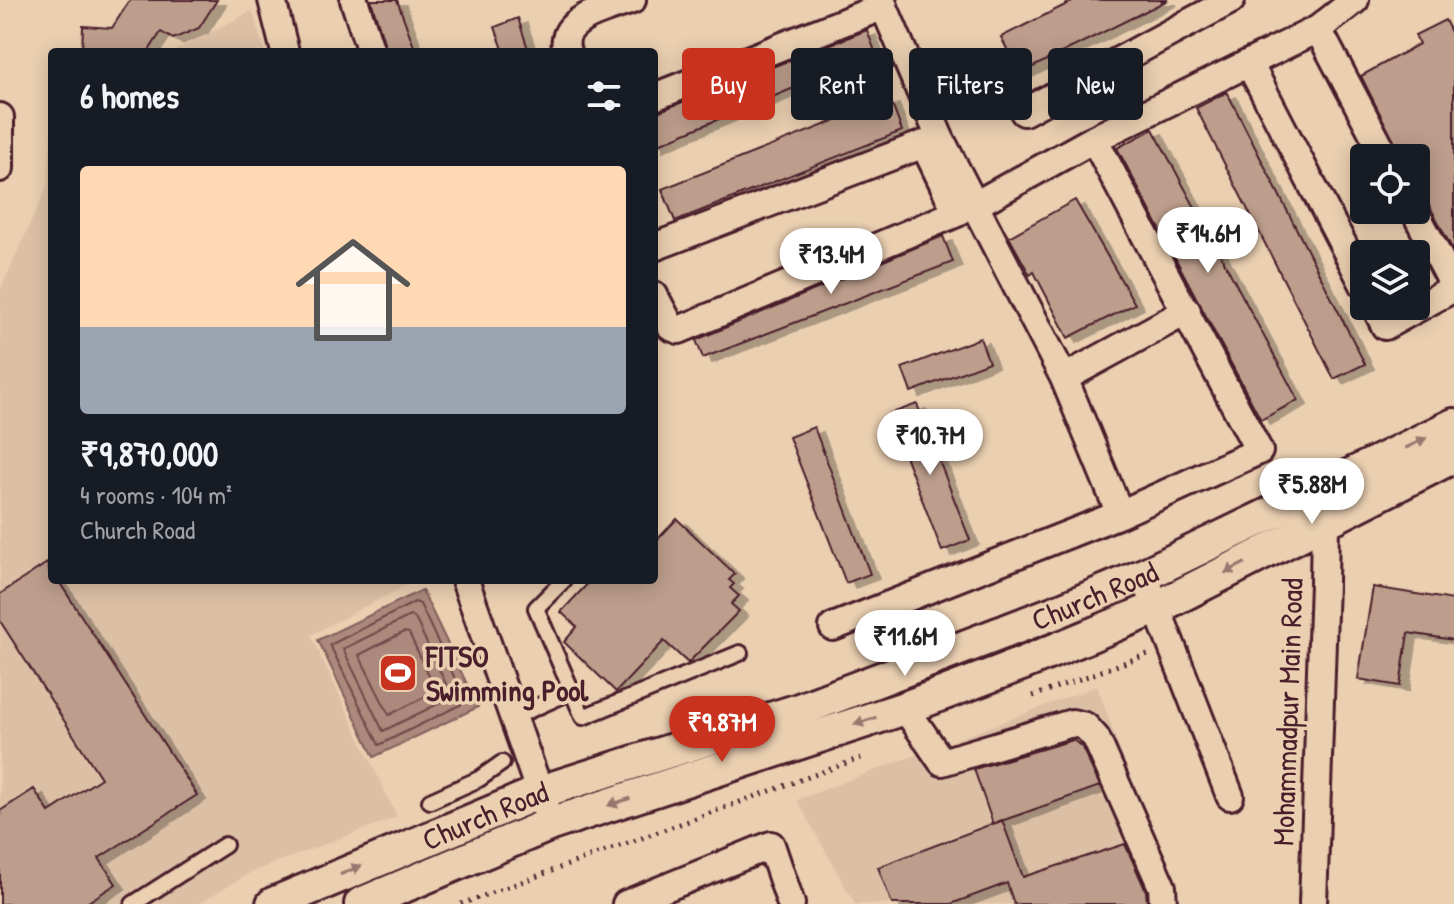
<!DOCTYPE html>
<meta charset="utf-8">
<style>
body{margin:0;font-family:"Patrick Hand",sans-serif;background:#20242c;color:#f1f3f6;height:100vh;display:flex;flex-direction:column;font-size:30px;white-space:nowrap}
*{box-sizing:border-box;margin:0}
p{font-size:26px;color:#9ea1a6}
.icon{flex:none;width:44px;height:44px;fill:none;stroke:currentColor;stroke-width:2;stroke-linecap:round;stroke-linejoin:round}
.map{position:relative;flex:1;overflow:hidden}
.panel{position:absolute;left:48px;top:48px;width:610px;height:536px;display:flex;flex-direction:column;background:#171b24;border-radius:8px;box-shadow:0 4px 20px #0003}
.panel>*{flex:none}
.guide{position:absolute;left:682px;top:48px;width:652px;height:72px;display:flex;gap:16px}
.fabs{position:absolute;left:1350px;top:144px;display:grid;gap:16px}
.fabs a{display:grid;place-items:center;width:80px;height:80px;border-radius:8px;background:#171b24;box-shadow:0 4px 20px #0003;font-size:40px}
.price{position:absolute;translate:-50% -68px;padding:0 18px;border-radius:28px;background:#fff;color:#222;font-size:26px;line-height:52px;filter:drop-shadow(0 2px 4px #0008)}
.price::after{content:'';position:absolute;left:50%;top:48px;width:24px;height:18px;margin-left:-12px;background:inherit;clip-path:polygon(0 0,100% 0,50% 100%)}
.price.on{background:#c8321e;color:#fff}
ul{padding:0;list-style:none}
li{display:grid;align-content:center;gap:16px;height:424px;padding:0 32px}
li span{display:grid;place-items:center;height:248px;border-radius:8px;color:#555}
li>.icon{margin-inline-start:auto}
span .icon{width:144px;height:144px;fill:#fffc;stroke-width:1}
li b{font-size:34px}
h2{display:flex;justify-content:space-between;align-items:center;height:96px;padding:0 32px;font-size:34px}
.tag{padding:0 28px;border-radius:8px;background:#171b24;box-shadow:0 4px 20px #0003;font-size:28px;line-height:72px}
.tag.on{background:#c8321e;color:#fff}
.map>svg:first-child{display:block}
.built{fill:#dcc0a6}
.water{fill:#ab897c;stroke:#845f5c;stroke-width:2}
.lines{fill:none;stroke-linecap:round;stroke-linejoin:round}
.shore{stroke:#71494b;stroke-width:2}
.building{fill:#bd9e8c;stroke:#4a1f2b;stroke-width:2;filter:url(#shadow)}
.service-casing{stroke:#4a1f2b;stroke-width:20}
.minor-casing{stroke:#4a1f2b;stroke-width:32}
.tertiary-casing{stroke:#4a1f2b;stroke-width:38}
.path{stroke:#4a1f2b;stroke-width:5;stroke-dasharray:2 6;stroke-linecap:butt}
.service{stroke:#eacfb1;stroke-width:14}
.minor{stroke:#eacfb1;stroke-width:26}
.tertiary{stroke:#eacfb1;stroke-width:32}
.oneway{fill:#9a776e}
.labels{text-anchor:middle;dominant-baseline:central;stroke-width:7;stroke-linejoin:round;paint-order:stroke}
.street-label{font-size:30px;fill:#4a1f2b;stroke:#eacfb1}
.poi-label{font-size:30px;font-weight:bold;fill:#4a1f2b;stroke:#eacfb1;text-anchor:start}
</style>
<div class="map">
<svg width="1454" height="904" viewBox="0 0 1454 904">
<defs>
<filter id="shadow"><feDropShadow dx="9" dy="5" stdDeviation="0" flood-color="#0004"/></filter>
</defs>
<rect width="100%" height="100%" fill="#eacfb1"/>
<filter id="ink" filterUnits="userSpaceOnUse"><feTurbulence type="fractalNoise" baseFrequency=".0125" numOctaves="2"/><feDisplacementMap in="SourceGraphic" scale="16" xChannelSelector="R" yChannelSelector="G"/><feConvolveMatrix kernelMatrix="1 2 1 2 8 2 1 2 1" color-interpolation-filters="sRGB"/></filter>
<g filter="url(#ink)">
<path class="built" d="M252 11 265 52H172Z
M52 114V580H416L311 635 397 817 251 872 199 904H0V291L48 184Z
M1097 686 1176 904H855L797 800Z"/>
<path class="water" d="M422 590 478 707 374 757 318 640Z"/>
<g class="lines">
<path class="shore" d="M415 602 420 604 466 702 379 745 330 645Z
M410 616 415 618 452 697 383 731 343 649Z
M404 632 409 633 436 691 389 715 359 655Z"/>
</g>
<path class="building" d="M130 0H217L199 28 173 39 161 32 148 52H82L83 26 112 28Z
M371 0H397L416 52H387Z
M1075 0H1168L1019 74 1001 37Z
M518 18 529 52H504L495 27Z
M1445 20 1454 38V252L1428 203 1416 191V158H1402L1361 76 1419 44 1415 35Z
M867 30 876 54 654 146V113Z
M1227 92 1365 364 1334 379 1196 108Z
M890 99 902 131 675 221 662 189Z
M1153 129 1298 400 1261 420 1117 148Z
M1075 200 1135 304 1068 338 1034 272 1030 275 1009 237Z
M943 236 953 262 703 358 696 340Z
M980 338 989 362 911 392 902 368Z
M917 404 970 540 942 551 889 414Z
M814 427 870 574 846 583 789 437Z
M677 519 735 574 729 580 734 584 730 588 739 596 731 604 739 611 688 663 664 641 616 692 564 642 577 627 561 612 591 580H654V543Z
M47 563 52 580H58L197 795 99 858 116 884 85 904H0V811L34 789 49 812 101 778 0 621V594Z
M1373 587 1454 600V640L1408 633 1400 686 1358 679Z
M1073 740 1082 747 1100 786 993 824 974 769Z
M1002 820 1023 877 1125 844 1146 891 1147 904H1014L1007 883 951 904H892L878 867Z"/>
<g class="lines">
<defs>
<path id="service" d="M564 580 536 608 583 717 740 653
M514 717 572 691
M430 801 479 779 502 763
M133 904 225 845"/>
<path id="minor" d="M272 0 285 52
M354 0 371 52
M881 0 940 138 1064 378 1120 514
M1318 29 1386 158
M567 52C556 18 609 9 632 0
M1249 63 1364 285
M654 97 884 6
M1024 112 1231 0
M0 117V168
M975 205 1094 139 1318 29 1355 0
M1414 210 1454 286
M654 247 924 144 957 213 679 330 671 327 654 295
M1375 306 1385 326 1454 288
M1064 378 1187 311
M1144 575 1230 796
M465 580 546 810
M833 627 1120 514 1259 451 1094 139
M905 708 942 762 1072 723 1085 726 1096 738 1162 887 1163 904
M626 904 771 845 791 904
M1313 904 1324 583 1325 522 1318 505"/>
<g id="tertiary">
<path id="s1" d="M273 904 540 792 799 710 1056 612 1144 575 1454 425"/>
<path d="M361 904 551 824 905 708 1024 663 1158 607 1454 456"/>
</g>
</defs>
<use href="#service" class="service-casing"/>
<use href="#minor" class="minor-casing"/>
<use href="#tertiary" class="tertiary-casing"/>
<path class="path" d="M1033 696 1148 654
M461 904 866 756"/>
<use href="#service" class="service"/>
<use href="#minor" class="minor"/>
<use href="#tertiary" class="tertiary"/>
</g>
<defs><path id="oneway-solid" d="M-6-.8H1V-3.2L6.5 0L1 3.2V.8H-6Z" transform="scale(2)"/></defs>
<g class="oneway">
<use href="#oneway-solid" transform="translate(1416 443) rotate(-26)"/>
<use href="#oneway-solid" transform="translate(1235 568) rotate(153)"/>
<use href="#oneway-solid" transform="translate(865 721) rotate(162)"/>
<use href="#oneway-solid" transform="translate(619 802) rotate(162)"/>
<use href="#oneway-solid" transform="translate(351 870) rotate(-23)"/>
</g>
</g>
<defs>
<symbol id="stadium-square" viewBox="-11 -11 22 22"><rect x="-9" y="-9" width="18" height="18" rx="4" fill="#c8321e" stroke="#eacfb1"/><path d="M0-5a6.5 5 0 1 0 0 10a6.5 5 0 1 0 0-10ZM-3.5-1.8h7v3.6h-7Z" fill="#fff"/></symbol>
</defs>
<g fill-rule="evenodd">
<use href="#stadium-square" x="376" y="651" width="44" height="44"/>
</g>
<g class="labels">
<g class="street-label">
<text stroke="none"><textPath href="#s1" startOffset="878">Church Road</textPath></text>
<text transform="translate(1287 712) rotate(-88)">Mohammadpur Main Road</text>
<text stroke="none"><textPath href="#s1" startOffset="230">Church Road</textPath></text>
</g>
<g class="poi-label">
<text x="426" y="656">FITSO<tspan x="426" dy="34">Swimming Pool</tspan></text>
</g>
</g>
</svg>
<div class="fabs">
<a><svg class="icon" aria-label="locate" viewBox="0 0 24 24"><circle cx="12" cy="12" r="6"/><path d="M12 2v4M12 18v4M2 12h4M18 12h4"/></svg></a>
<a><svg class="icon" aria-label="layers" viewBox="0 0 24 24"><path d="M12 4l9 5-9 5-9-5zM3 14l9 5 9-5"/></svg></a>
</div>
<b class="price" style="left:1208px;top:275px">₹14.6M</b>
<b class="price" style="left:831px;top:296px">₹13.4M</b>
<b class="price" style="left:930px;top:477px">₹10.7M</b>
<b class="price" style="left:1312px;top:526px">₹5.88M</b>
<b class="price" style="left:905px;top:678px">₹11.6M</b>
<b class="price on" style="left:722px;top:764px">₹9.87M</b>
<div class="guide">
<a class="tag on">Buy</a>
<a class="tag">Rent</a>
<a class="tag">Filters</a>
<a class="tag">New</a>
</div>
<section class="panel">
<h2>6 homes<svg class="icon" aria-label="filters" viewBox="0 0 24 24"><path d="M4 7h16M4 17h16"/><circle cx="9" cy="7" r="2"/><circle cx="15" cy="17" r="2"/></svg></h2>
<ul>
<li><span style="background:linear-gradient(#ffd9b3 65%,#9aa5b1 0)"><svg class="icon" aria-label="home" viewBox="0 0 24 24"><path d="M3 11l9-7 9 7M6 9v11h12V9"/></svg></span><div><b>₹9,870,000</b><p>4 rooms · 104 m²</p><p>Church Road</p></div></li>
</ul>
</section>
</div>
